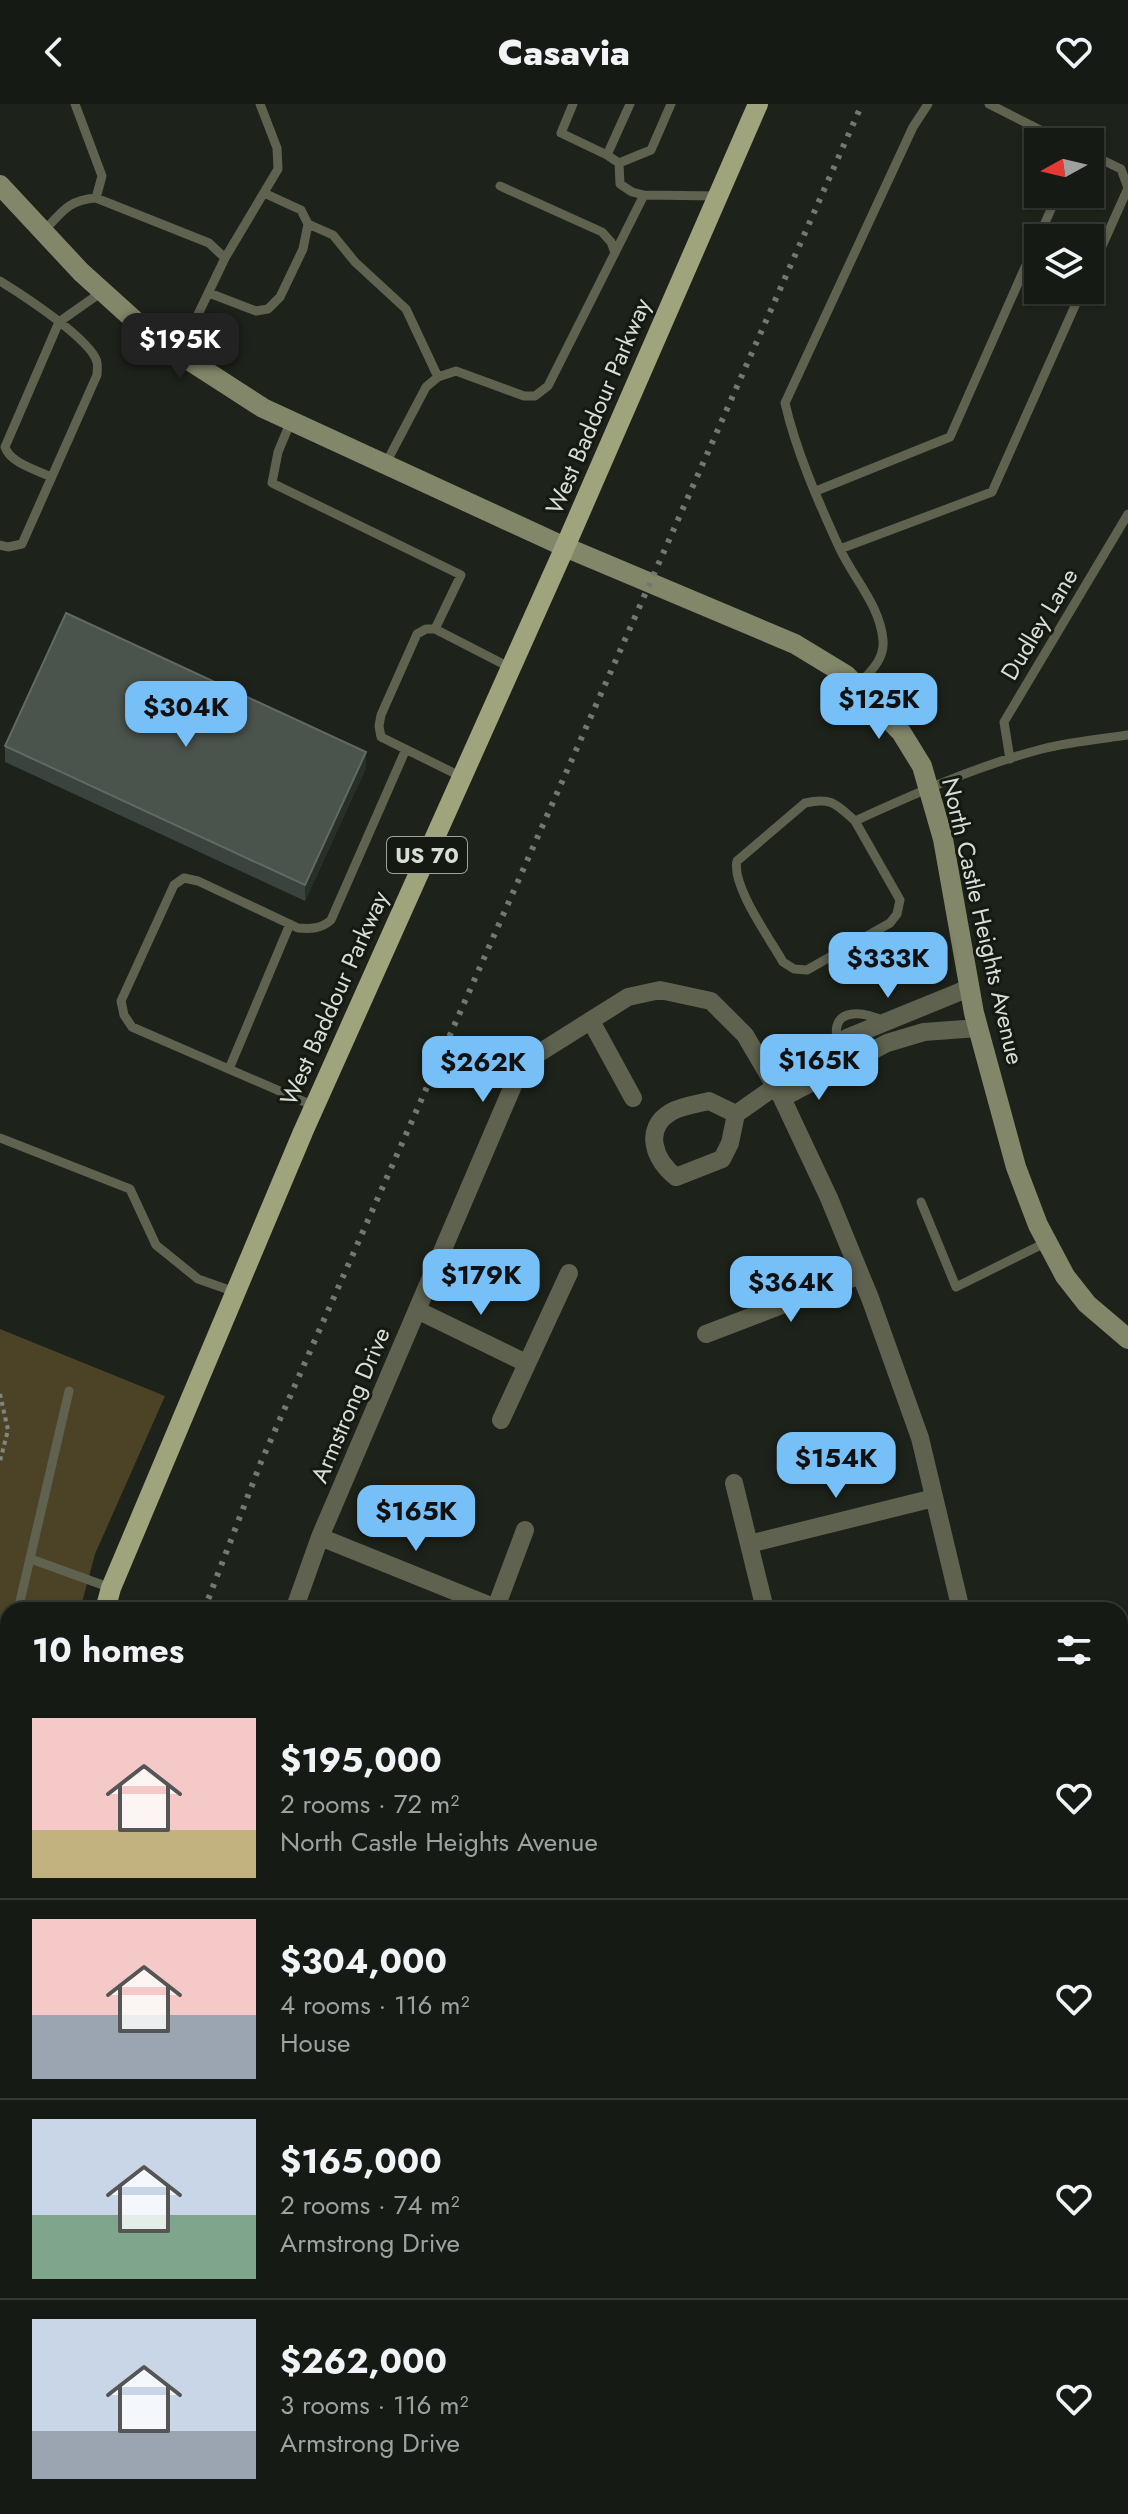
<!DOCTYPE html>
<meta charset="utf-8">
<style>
body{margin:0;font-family:Jost,sans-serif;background:#232722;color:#f1f3f6;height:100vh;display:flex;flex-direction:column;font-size:30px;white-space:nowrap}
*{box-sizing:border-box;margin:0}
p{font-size:26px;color:#9ea1a0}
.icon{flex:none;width:44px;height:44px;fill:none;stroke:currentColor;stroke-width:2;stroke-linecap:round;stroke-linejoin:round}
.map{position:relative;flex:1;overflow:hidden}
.sheet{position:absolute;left:0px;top:1498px;width:1128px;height:912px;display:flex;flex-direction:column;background:#161a14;border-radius:24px 24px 0 0;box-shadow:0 2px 6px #0004,0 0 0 2px #353834}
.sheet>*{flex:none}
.needle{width:52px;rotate:262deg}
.controls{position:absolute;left:1024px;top:24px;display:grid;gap:16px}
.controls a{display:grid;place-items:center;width:80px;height:80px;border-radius:0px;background:#161a14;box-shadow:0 2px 6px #0004,0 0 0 2px #353834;font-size:40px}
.price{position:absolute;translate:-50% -68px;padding:0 18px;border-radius:16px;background:#76c0f7;color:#111;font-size:26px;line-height:52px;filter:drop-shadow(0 2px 4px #0008)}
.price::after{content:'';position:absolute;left:50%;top:48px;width:24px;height:18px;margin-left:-12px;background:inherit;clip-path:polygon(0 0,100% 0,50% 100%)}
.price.current{background:#222;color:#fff}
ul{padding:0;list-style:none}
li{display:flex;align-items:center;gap:24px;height:200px;padding:0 32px}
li+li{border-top:2px solid #353834}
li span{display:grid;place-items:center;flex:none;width:224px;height:160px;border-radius:0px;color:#555}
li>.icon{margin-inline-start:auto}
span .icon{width:96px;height:96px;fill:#fffc;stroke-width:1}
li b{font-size:34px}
h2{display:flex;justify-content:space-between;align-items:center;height:96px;padding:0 32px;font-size:34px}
header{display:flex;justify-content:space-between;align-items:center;height:104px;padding:0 32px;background:#161a14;font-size:36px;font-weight:800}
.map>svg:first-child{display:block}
.green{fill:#4c4327}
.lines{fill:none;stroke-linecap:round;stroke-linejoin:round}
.path{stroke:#81867f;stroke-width:4;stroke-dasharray:4 4;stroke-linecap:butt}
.lane{stroke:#5f624f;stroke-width:9}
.street{stroke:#5f624f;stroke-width:18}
.secondary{stroke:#838769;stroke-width:20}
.primary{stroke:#9fa47c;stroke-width:20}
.rail{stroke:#737870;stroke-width:6;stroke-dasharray:4 8;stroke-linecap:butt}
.wall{fill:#3a433d}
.shaded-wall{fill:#272f28}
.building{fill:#4b534d;stroke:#616963;stroke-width:2}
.labels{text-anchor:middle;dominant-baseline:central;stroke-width:6;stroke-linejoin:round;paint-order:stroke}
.shield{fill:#141911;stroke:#9ea29c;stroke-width:2}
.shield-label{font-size:22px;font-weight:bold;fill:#d9ddd7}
.street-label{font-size:24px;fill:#d9ddd7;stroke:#141911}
</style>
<header><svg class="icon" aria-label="back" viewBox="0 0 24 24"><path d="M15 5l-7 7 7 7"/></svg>Casavia<svg class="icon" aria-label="heart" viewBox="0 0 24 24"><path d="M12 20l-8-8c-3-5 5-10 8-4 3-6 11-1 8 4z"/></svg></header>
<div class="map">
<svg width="1128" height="2410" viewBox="0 0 1128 2410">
<rect width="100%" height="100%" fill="#1d221a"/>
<path class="green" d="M0 1225 165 1292 95 1450 80 1506H8V1796L0 1837Z"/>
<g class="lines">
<path class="path" d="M0 1290 8 1326 0 1357
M0 1523 8 1525"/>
<path class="lane" d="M75 0 102 72 96 94
M573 0 561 29 607 51 619 59 620 80 632 88 644 91
M989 0 1064 38
M1090 50 1121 65 1128 84 1090 169
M607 51 630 0
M619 59 651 46 671 0
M500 82 602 128 611 138 615 149
M308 120 333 131 355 158 406 205 438 273
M43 128C62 108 68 96 96 94L209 139 225 154 179 250
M1038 134 1058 90
M225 154 278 65 277 44 260 0
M0 177C21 190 91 235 97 258 98 259 97 270 97 271L22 440 8 443 0 441
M209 189 256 207 268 205 280 193 303 145 308 120 301 106 264 89
M291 317 278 348 272 379 461 471 435 525 511 564
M385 361 426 283 438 273 456 267 524 292H535L548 282 644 91 718 92
M51 373C37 366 10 359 5 343L59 218 103 187
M816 387 950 333 1038 134
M840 445 992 388 1082 186
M435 525H426L417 530 381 611 379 622 381 633 462 673
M857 582C869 569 885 556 883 536 880 501 853 474 839 443 818 397 796 347 785 299L913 23 928 0
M1010 655 1004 618 1128 410
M855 717 900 796 897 810 890 819 807 866 794 865 783 858C770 835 731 781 737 757L805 699C832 693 836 700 855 717 916 689 977 662 1042 645 1069 638 1100 635 1128 631
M849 958C845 951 839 943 837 935 831 902 865 908 883 917
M229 965 290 820
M314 1002 132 923 124 911 121 897 174 781 184 774 198 777 298 824C311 825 321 825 331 816L406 645
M0 1034 130 1085 156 1141 198 1175 235 1188
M921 1098 956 1183 1047 1138
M31 1455 111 1484
M18 1506 69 1287
M0 1580 8 1548
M1120 1891H1128"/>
<path class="street" d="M591 917 633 994
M773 975 849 933 969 884
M782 994 887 939 924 928 978 924
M736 1010 709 997C697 1000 681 1002 671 1008 642 1025 655 1057 676 1073L722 1055 730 1039 736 1010 776 982
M417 1206 526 1259
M706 1230 860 1171
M501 1316 569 1169
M734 1379 763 1497
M320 1433 496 1504
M749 1440 934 1394
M294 1506 320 1433 515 977 528 956 628 893 660 886 711 897 745 931 782 994 829 1094 870 1194 920 1334 961 1506
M495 1506 525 1426
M1120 2205 1128 2206
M767 2410 768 2402"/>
<path class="secondary" d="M0 81 81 168 153 233 263 304 565 443 795 540 846 571 901 628 922 662 943 735 974 909 1016 1063 1038 1121 1065 1172 1087 1200 1128 1235"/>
<path class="primary" d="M105 1506 111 1484 303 1028 565 443 758 0
M0 1961 8 1913"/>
<path class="rail" d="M204 1506 261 1358 862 0
M38 2410 39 2402"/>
</g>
<path class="wall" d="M5 642 366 664 305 797 5 658Z"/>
<path class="shaded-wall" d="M366 648V664L305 797V781Z"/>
<path class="building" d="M66 509 366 648 305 781 5 642Z"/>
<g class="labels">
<rect class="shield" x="387" y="733" width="80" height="36" rx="6"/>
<g class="shield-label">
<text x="427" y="751">US 70</text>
</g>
<g class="street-label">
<text transform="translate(598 302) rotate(-67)">West Baddour Parkway</text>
<text transform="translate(1039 520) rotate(-59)">Dudley Lane</text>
<text transform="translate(983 817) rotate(77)">North Castle Heights Avenue</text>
<text transform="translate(334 894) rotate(-66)">West Baddour Parkway</text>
<text transform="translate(350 1301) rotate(-67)">Armstrong Drive</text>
</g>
</g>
</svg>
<div class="controls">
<a><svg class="needle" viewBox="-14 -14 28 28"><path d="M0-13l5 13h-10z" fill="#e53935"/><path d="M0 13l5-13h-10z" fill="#9ea1a0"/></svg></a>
<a><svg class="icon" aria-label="layers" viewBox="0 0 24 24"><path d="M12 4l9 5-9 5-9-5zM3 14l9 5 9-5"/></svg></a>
</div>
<b class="price current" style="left:180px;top:277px">$195K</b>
<b class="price" style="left:879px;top:637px">$125K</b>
<b class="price" style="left:186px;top:645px">$304K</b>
<b class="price" style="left:888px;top:896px">$333K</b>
<b class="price" style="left:819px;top:998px">$165K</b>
<b class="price" style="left:483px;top:1000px">$262K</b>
<b class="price" style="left:481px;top:1213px">$179K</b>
<b class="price" style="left:791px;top:1220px">$364K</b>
<b class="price" style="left:836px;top:1396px">$154K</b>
<b class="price" style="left:416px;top:1449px">$165K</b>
<section class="sheet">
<h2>10 homes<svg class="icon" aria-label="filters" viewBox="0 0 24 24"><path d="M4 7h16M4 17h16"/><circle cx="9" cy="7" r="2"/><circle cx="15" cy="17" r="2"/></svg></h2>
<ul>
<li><span style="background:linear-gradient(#f6c9c9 70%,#c2b280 0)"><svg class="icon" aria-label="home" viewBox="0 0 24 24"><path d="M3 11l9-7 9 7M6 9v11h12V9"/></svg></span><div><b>$195,000</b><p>2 rooms · 72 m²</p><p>North Castle Heights Avenue</p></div><svg class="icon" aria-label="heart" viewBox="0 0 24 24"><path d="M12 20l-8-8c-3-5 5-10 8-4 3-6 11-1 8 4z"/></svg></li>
<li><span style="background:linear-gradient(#f6c9c9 60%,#9aa5b1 0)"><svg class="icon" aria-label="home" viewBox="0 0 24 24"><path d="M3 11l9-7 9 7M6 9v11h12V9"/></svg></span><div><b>$304,000</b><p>4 rooms · 116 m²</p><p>House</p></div><svg class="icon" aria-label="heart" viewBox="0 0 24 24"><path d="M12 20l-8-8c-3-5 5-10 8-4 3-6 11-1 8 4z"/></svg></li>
<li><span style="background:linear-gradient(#c9d6e8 60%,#7fa58c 0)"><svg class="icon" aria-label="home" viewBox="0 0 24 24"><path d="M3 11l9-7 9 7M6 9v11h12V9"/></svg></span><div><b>$165,000</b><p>2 rooms · 74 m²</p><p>Armstrong Drive</p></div><svg class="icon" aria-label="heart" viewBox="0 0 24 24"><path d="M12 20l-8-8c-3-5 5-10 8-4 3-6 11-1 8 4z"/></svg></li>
<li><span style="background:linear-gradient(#c9d6e8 70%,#9aa5b1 0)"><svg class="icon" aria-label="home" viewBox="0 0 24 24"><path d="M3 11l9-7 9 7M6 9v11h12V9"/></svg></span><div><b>$262,000</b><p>3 rooms · 116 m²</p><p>Armstrong Drive</p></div><svg class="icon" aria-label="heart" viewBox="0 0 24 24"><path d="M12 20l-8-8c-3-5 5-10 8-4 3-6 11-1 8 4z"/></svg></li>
</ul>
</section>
</div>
